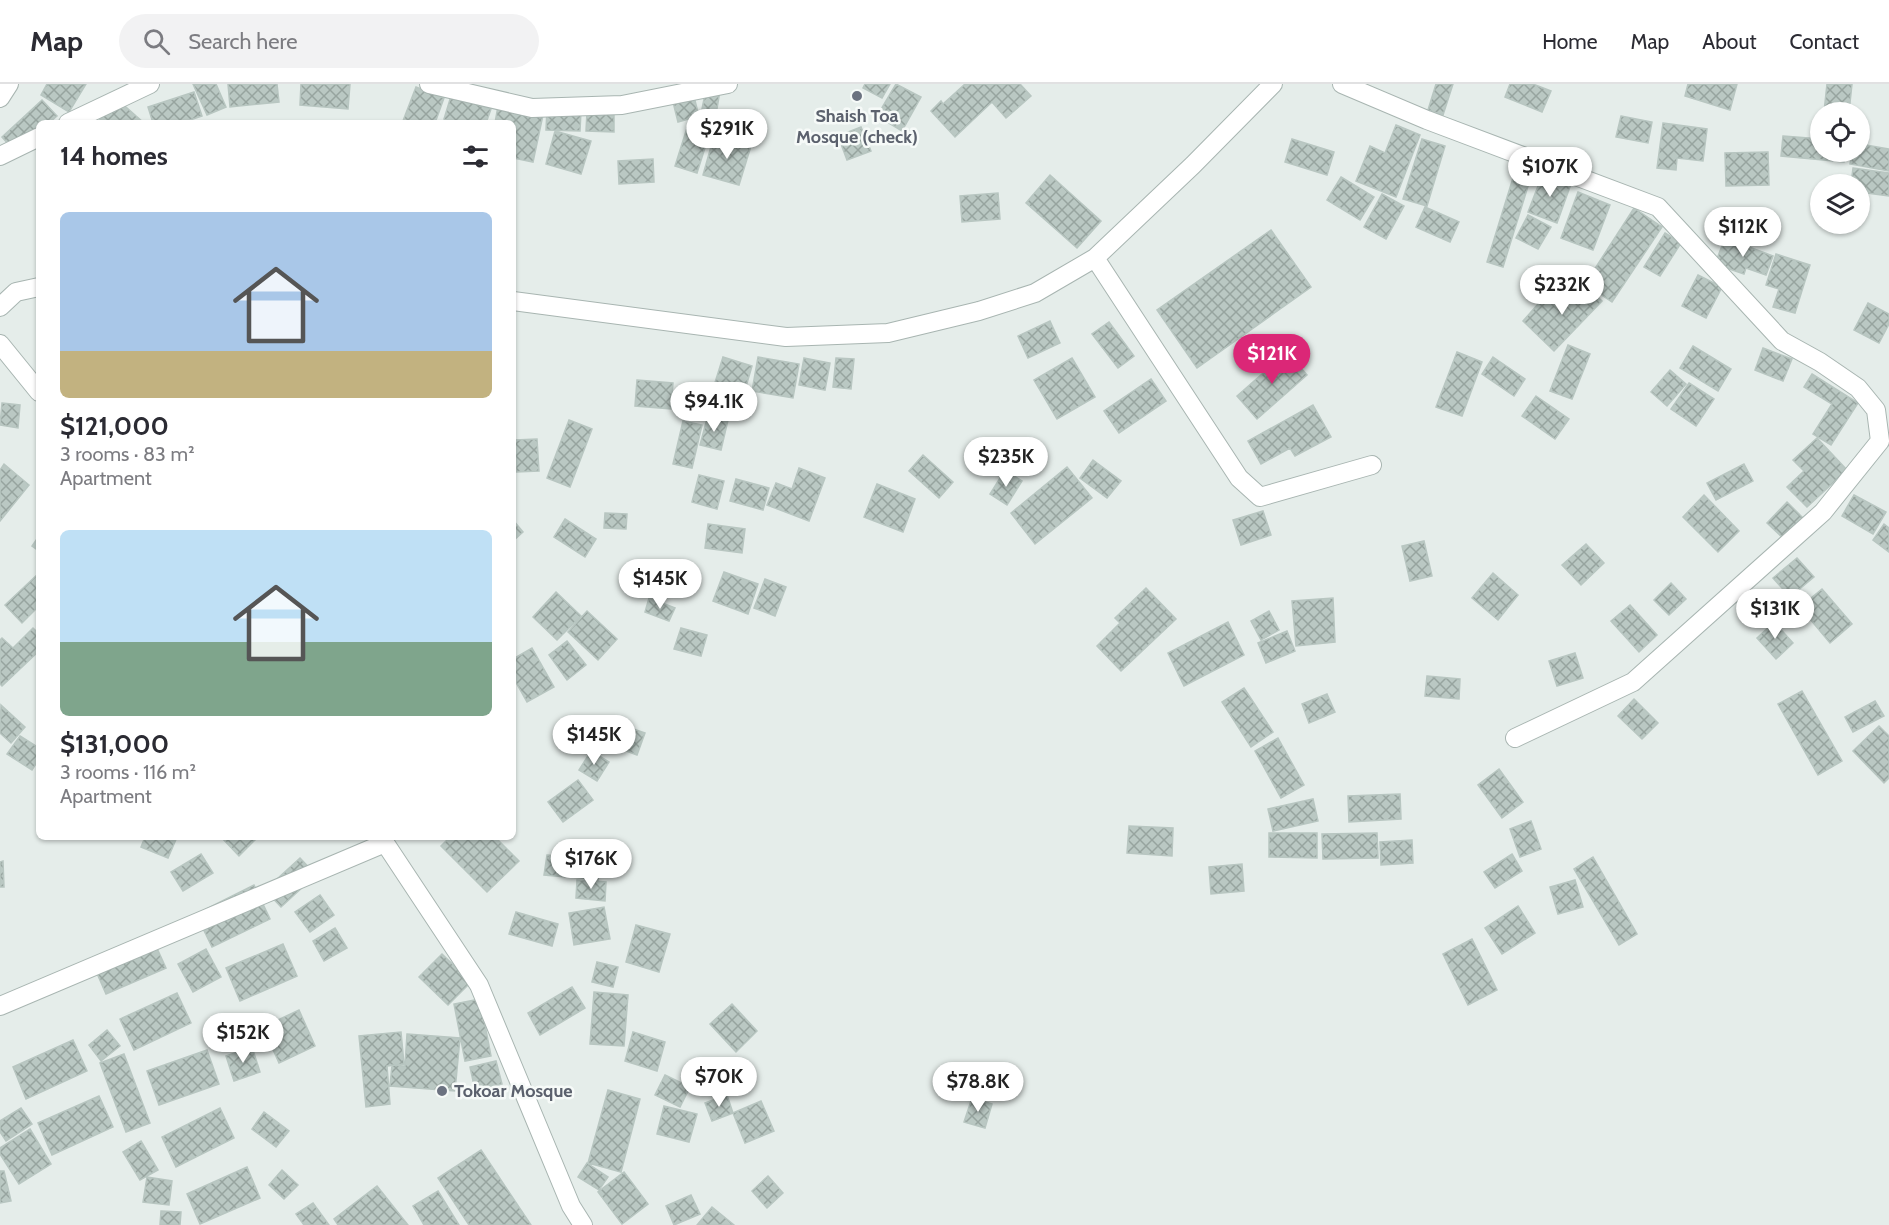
<!DOCTYPE html>
<meta charset="utf-8">
<style>
body{margin:0;font-family:Cabin,sans-serif;background:#f2f2f3;color:#2b2b33;height:100vh;display:flex;flex-direction:column;font-size:22px;white-space:nowrap}
*{box-sizing:border-box;margin:0}
p{font-size:20px;color:#7c7c81}
.icon{flex:none;width:33px;height:33px;fill:none;stroke:currentColor;stroke-width:2;stroke-linecap:round;stroke-linejoin:round}
.map{position:relative;flex:1;overflow:hidden}
.panel{position:absolute;left:36px;top:36px;width:480px;height:720px;display:flex;flex-direction:column;background:#fff;border-radius:9px;box-shadow:0 2px 4px #0004}
.panel>*{flex:none}
.buttons{position:absolute;left:1810px;top:18px;display:grid;gap:12px}
.buttons a{display:grid;place-items:center;width:60px;height:60px;border-radius:50%;background:#fff;box-shadow:0 2px 4px #0004;font-size:30px}
.price{position:absolute;translate:-50% -51px;padding:0 14px;border-radius:21px;background:#fff;color:#222;font-size:20px;line-height:39px;filter:drop-shadow(0 2px 3px #0008)}
.price::after{content:'';position:absolute;left:50%;top:36px;width:18px;height:14px;margin-left:-9px;background:inherit;clip-path:polygon(0 0,100% 0,50% 100%)}
.price.on{background:#db2777;color:#fff}
ul{padding:0;list-style:none}
li{display:grid;align-content:center;gap:12px;height:318px;padding:0 24px}
li span{display:grid;place-items:center;height:186px;border-radius:9px;color:#555}
li>.icon{margin-inline-start:auto}
span .icon{width:108px;height:108px;fill:#fffc;stroke-width:1}
li b{font-size:26px}
h2{display:flex;justify-content:space-between;align-items:center;height:72px;padding:0 24px;font-size:26px}
header{display:flex;align-items:center;gap:36px;box-sizing:border-box;height:84px;padding:0 30px;background:#fff;border-bottom:2px solid #e1e1e2}
header strong{font-size:28px}
nav{display:flex;gap:33px;margin-inline-start:auto;font-size:21px}
.search{width:420px;height:54px;background:#f2f2f3;display:flex;align-items:center;gap:15px;box-sizing:border-box;padding:0 21px;border-radius:33px;color:#7c7c81;font-size:22px}
.map>svg:first-child{display:block}
.building{fill:url(#building-cross-hatch);stroke:#b8c6c1;stroke-width:1.5}
.lines{fill:none;stroke-linecap:round;stroke-linejoin:round}
.minor-casing{stroke:#a8b5b1;stroke-width:20}
.minor{stroke:#fff;stroke-width:18}
.worship-dot{fill:#6b7280;stroke:#f6faf8;stroke-width:2}
.labels{text-anchor:middle;dominant-baseline:central;stroke-width:5;stroke-linejoin:round;paint-order:stroke}
.worship-label{font-size:18px;font-weight:bold;fill:#5b616d;stroke:#f6faf8}
</style>
<header>
<strong>Map</strong>
<div class="search"><svg class="icon" aria-label="search" viewBox="0 0 24 24"><circle cx="10" cy="10" r="6"/><path d="M15 15l6 6"/></svg>Search here</div>
<nav><a>Home</a><a>Map</a><a>About</a><a>Contact</a></nav>
</header>
<div class="map">
<svg width="1889" height="1141" viewBox="0 0 1889 1141">
<defs>
<pattern id="building-cross-hatch" width="8" height="8" patternUnits="userSpaceOnUse" patternTransform="scale(1.5)"><rect width="8" height="8" fill="#bac8c3"/><path d="M0 0l8 8M0 8l8-8" fill="none" stroke="#97a49f"/></pattern>
</defs>
<rect width="100%" height="100%" fill="#e5edea"/>
<path class="building" d="M47 0H86L69 28 41 11Z
M193 0H216L226 23 207 31Z
M228 0H277L279 18 230 23Z
M301 0H350L348 25 300 21Z
M865 0H890L882 14 863 4Z
M896 0 921 13 902 47 877 32Z
M965 0H1020L1031 12 1006 34 992 18 955 53 931 27 941 17 943 20Z
M1436 0H1453L1443 31 1428 26Z
M1510 0H1533L1551 7 1542 28 1505 13Z
M1688 0H1737L1730 26 1685 12Z
M1827 0H1852L1849 28H1824Z
M416 3 444 14 435 39H407L403 37Z
M706 5 720 7 713 48 698 45Z
M194 8 202 32 181 39H153L148 23Z
M693 9 699 32 678 38 672 14Z
M451 12 491 25 486 39H455L444 35Z
M42 16 57 32 49 39H39V48L16 69 2 53Z
M118 16 144 39H97Z
M498 22 543 31 533 78 513 74V39H495Z
M547 25 581 27 580 47 546 46Z
M587 28H614V48L586 47Z
M1621 32 1652 38 1648 59 1616 53Z
M1663 39 1707 45 1703 77 1677 74 1676 86 1657 84Z
M1396 41 1420 51 1396 113 1356 97 1370 62 1385 69Z
M861 43 871 67 847 76 838 52Z
M687 44 709 51 697 89 675 82Z
M555 47 591 57 581 90 546 80Z
M714 52 751 62 739 101 703 91Z
M1783 52 1821 55V68H1845L1844 78 1781 72Z
M1292 55 1334 68 1327 91 1285 78Z
M1422 55 1445 62 1427 122 1403 115Z
M1860 60 1889 65V87L1850 80 1852 68H1860Z
M1768 68 1769 101 1726 102 1725 69Z
M653 75 654 98 619 100 618 77Z
M1517 81 1533 86 1503 183 1487 178Z
M1853 84 1889 89V112L1860 108V100H1851Z
M1543 89 1571 100 1557 139 1528 128Z
M1050 91 1101 137 1077 164 1026 119Z
M1341 93 1374 113 1360 136 1327 116Z
M1578 108 1610 121 1593 166 1561 154Z
M998 109 1000 135 962 138 960 112Z
M1382 110 1404 122 1386 155 1364 143Z
M1425 123 1459 138 1450 158 1416 143Z
M1634 124 1662 143 1612 218 1585 200Z
M1528 131 1551 143 1538 165 1516 154Z
M1271 146 1311 203 1197 284 1157 226Z
M1665 149 1681 159 1660 192 1644 183Z
M1725 154 1773 172 1766 191 1746 184 1744 190 1715 180Z
M1776 170 1810 181 1795 229 1773 223 1779 205 1766 201Z
M1698 191 1722 203 1706 234 1682 222Z
M1582 198 1602 217 1554 267 1523 237 1545 212 1557 224Z
M1868 219 1889 230V240L1879 259 1854 246Z
M1050 237 1060 259 1028 274 1018 252Z
M1109 238 1134 272 1118 284 1092 250Z
M1568 261 1590 270 1572 315 1550 307Z
M1693 262 1731 285 1718 307 1680 284Z
M1763 264 1792 275 1783 297 1755 286Z
M1287 268 1307 291 1257 335 1237 312Z
M1457 268 1482 278 1462 332 1436 323Z
M723 273 752 282 738 330 708 321Z
M758 273 799 280 793 314 752 307Z
M1493 273 1525 295 1514 312 1482 290Z
M804 274 830 279 825 306 799 301Z
M836 274 854 275 851 305 833 303Z
M1072 274 1095 313 1057 335 1034 296Z
M1670 286 1686 300 1667 322 1651 308Z
M1812 290 1858 319 1831 361 1813 350 1832 320 1804 303Z
M1151 295 1166 317 1119 349 1104 327Z
M637 296 673 299 671 325 635 322Z
M1689 299 1714 315 1696 342 1671 325Z
M1536 312 1569 335 1555 355 1522 332Z
M2 319 20 321 18 344 0 341Z
M1313 321 1331 353 1295 372 1290 364 1261 380 1248 357Z
M708 331 728 336 721 366 700 361Z
M569 336 592 345 570 403 547 394Z
M683 337 702 341 692 384 673 380Z
M1817 354 1847 386 1807 423 1787 403 1804 387 1793 376Z
M537 355 539 387 516 388 515 356Z
M923 371 953 398 939 414 909 387Z
M1093 376 1121 397 1107 414 1080 394Z
M4 380 29 401 0 437V386Z
M1744 380 1753 397 1716 416 1707 399Z
M1067 383 1092 414 1035 460 1011 429Z
M799 384 825 394 809 437 767 421 776 399 792 405Z
M1005 386 1022 397 1007 421 990 410Z
M699 391 724 397 717 425 692 418Z
M736 395 769 404 763 426 730 417Z
M877 400 915 415 903 448 864 433Z
M1704 411 1739 447 1718 468 1683 433Z
M1854 411 1886 428 1873 450 1842 432Z
M1787 418 1804 435 1785 456 1767 439Z
M1263 427 1271 451 1241 461 1233 436Z
M605 429 627 430 626 445 604 444Z
M565 435 596 455 585 473 554 453Z
M513 436 523 448 513 457Z
M708 440 745 445 742 469 705 464Z
M1884 440 1889 444V468L1873 456Z
M39 452V467L32 462Z
M1424 457 1432 492 1410 497 1402 462Z
M1586 460 1604 479 1581 501 1562 481Z
M1797 474 1814 493 1790 513 1773 494Z
M724 488 758 500 748 530 713 517Z
M1493 489 1518 511 1498 536 1472 514Z
M38 490 39 492V522L22 539 5 521Z
M765 495 786 503 775 532 754 524Z
M1671 499 1686 515 1669 531 1654 516Z
M1146 504 1176 535 1121 587 1097 562 1120 539 1115 534Z
M1822 505 1852 540 1830 559 1800 523Z
M556 508 581 532 557 556 533 533Z
M649 514 675 524 669 537 645 528Z
M1333 514 1335 558 1296 562 1292 517Z
M1630 521 1657 551 1639 568 1611 537Z
M587 527 617 555 598 576 568 548Z
M1269 527 1279 546 1261 556 1251 537Z
M1228 538 1244 571 1184 602 1168 569Z
M1774 538 1793 559 1776 575 1757 554Z
M33 544 39 550V567L2 602 0 600V556L2 554 13 564Z
M681 544 707 551 701 572 674 565Z
M1287 547 1295 567 1266 579 1258 559Z
M567 557 586 581 567 596 549 571Z
M532 564 554 603 527 618 513 593V575Z
M1575 569 1583 594 1557 602 1549 577Z
M1427 592 1460 595 1459 615 1425 612Z
M1244 604 1273 648 1251 663 1222 618Z
M1802 607 1842 677 1818 691 1778 620Z
M1327 610 1335 628 1309 639 1302 620Z
M1634 615 1658 639 1642 655 1618 632Z
M1875 617 1884 632 1853 648 1845 633Z
M1 621 25 643 11 659 0 649Z
M613 638 645 649 637 671 605 659Z
M1879 642 1889 652V694L1884 699 1853 667Z
M20 652 39 664V675L32 686 7 670Z
M1278 654 1304 701 1281 714 1255 667Z
M591 667 609 678 597 697 579 686Z
M1499 685 1523 718 1502 734 1478 701Z
M578 696 593 716 563 738 548 718Z
M1400 710 1401 735 1349 738 1348 712Z
M1313 715 1318 737 1273 747 1268 725Z
M1531 737 1541 765 1520 773 1510 745Z
M1129 742 1173 744 1172 772 1127 769Z
M1269 749H1317V774L1269 773Z
M1377 749 1378 774 1323 775 1322 750Z
M145 753H177L168 774 141 763Z
M221 753H258L239 772Z
M450 753H495L519 777 487 808 441 762Z
M1412 756 1413 779 1381 781 1380 758Z
M201 770 213 789 183 807 171 788Z
M1512 770 1522 787 1495 804 1484 788Z
M547 771 569 773 566 793 544 791Z
M575 772 601 776 598 796 572 793Z
M1593 773 1637 850 1619 861 1574 785Z
M300 774 316 791 281 823 265 806Z
M3 777 4 803H0V778Z
M1242 780 1244 807 1211 810 1209 783Z
M577 796 606 798 605 817 576 814Z
M1575 796 1583 823 1558 830 1550 803Z
M254 801 270 835 212 863 196 830Z
M320 811 334 831 310 848 295 828Z
M1518 822 1535 849 1502 870 1485 844Z
M604 823 610 855 574 861 569 829Z
M516 828 558 840 552 862 509 850Z
M636 841 670 850 659 888 626 878Z
M335 844 347 864 324 877 313 857Z
M151 851 166 884 106 910 92 878Z
M1472 855 1497 906 1468 921 1443 870Z
M283 860 297 892 240 917 226 884Z
M206 865 221 893 193 908 178 880Z
M442 870 471 898 448 921 419 893Z
M597 878 618 883 613 903 592 898Z
M572 903 585 924 540 951 528 929Z
M594 908 628 911 624 962 590 960Z
M177 909 191 939 134 966 120 935Z
M480 915 491 972 465 977 454 920Z
M732 920 757 947 736 968 710 940Z
M299 926 315 962 279 979 263 943Z
M238 930 244 958 216 963 211 935Z
M107 946 120 962 101 977 89 961Z
M401 948 404 980 387 982 390 1020 366 1023 359 952Z
M633 948 665 958 657 987 625 977Z
M407 950 460 954 455 1007 390 1002 392 981 405 982Z
M73 956 87 987 26 1015 13 983Z
M252 963 260 988 234 997 226 972Z
M207 966 219 1000 159 1021 147 987Z
M124 970 150 1039 126 1048 100 979Z
M496 977 502 1000 475 1006 470 983Z
M665 991 690 1003 680 1023 655 1011Z
M608 1006 640 1015 621 1088 588 1079Z
M727 1011 733 1029 712 1037 705 1019Z
M99 1012 113 1043 52 1071 38 1039Z
M972 1014 992 1020 985 1044 964 1038Z
M761 1017 774 1047 745 1059 733 1029Z
M664 1022 697 1030 689 1058 657 1050Z
M21 1024 32 1040 6 1057 0 1048V1037Z
M220 1024 234 1054 176 1083 162 1053Z
M264 1028 289 1047 276 1063 252 1045Z
M30 1045 51 1080 19 1100 0 1070V1064Z
M141 1057 158 1086 140 1096 123 1068Z
M481 1066 531 1141H469L438 1094Z
M587 1079 608 1093 599 1106 578 1093Z
M247 1083 260 1114 200 1140 187 1110Z
M282 1086 298 1101 284 1115 269 1101Z
M0 1087H4L11 1117 0 1119Z
M624 1088 648 1120 622 1140 598 1108Z
M768 1092 783 1109 767 1124 752 1107Z
M147 1093 172 1097 169 1121 143 1118Z
M377 1102 408 1141H338L334 1135Z
M438 1107 459 1141H424L413 1122Z
M691 1111 700 1130 674 1141 666 1122Z
M313 1119 329 1141H304L296 1130Z
M712 1123 734 1141H697Z
M161 1127 181 1128 180 1141H160Z"/>
<g class="lines">
<defs>
<path id="minor" d="M429 0 532 24 622 21 728 0
M1342 0 1427 36 1658 123 1782 257 1820 278 1858 304 1876 326 1880 357 1823 428 1633 598 1515 654
M0 14 9 0
M68 39 150 0
M0 72 39 53
M1095 174 1239 394 1260 413 1372 381
M513 217 786 253 888 249 979 227 1035 209 1095 174 1193 81 1273 0
M0 223 16 208 39 203
M0 260 39 308
M381 753 479 901 571 1122 583 1141
M0 922 385 759"/>
</defs>
<use href="#minor" class="minor-casing"/>
<use href="#minor" class="minor"/>
</g>
<g class="worship-dot">
<circle cx="857" cy="12" r="6"/>
<circle cx="442" cy="1007" r="6"/>
</g>
<g class="labels">
<g class="worship-label">
<text x="857" y="32">Shaish Toa<tspan x="857" dy="21">Mosque (check)</tspan></text>
<text x="454" y="1007" text-anchor="start">Tokoar Mosque</text>
</g>
</g>
</svg>
<div class="buttons">
<a><svg class="icon" aria-label="locate" viewBox="0 0 24 24"><circle cx="12" cy="12" r="6"/><path d="M12 2v4M12 18v4M2 12h4M18 12h4"/></svg></a>
<a><svg class="icon" aria-label="layers" viewBox="0 0 24 24"><path d="M12 4l9 5-9 5-9-5zM3 14l9 5 9-5"/></svg></a>
</div>
<b class="price" style="left:727px;top:76px">$291K</b>
<b class="price" style="left:1550px;top:114px">$107K</b>
<b class="price" style="left:1743px;top:174px">$112K</b>
<b class="price" style="left:1562px;top:232px">$232K</b>
<b class="price on" style="left:1272px;top:301px">$121K</b>
<b class="price" style="left:714px;top:349px">$94.1K</b>
<b class="price" style="left:1006px;top:404px">$235K</b>
<b class="price" style="left:660px;top:526px">$145K</b>
<b class="price" style="left:1775px;top:556px">$131K</b>
<b class="price" style="left:594px;top:682px">$145K</b>
<b class="price" style="left:591px;top:806px">$176K</b>
<b class="price" style="left:243px;top:980px">$152K</b>
<b class="price" style="left:719px;top:1024px">$70K</b>
<b class="price" style="left:978px;top:1029px">$78.8K</b>
<section class="panel">
<h2>14 homes<svg class="icon" aria-label="filters" viewBox="0 0 24 24"><path d="M4 7h16M4 17h16"/><circle cx="9" cy="7" r="2"/><circle cx="15" cy="17" r="2"/></svg></h2>
<ul>
<li><span style="background:linear-gradient(#a9c7e8 75%,#c2b280 0)"><svg class="icon" aria-label="home" viewBox="0 0 24 24"><path d="M3 11l9-7 9 7M6 9v11h12V9"/></svg></span><div><b>$121,000</b><p>3 rooms · 83 m²</p><p>Apartment</p></div></li>
<li><span style="background:linear-gradient(#bfe0f5 60%,#7fa58c 0)"><svg class="icon" aria-label="home" viewBox="0 0 24 24"><path d="M3 11l9-7 9 7M6 9v11h12V9"/></svg></span><div><b>$131,000</b><p>3 rooms · 116 m²</p><p>Apartment</p></div></li>
</ul>
</section>
</div>
